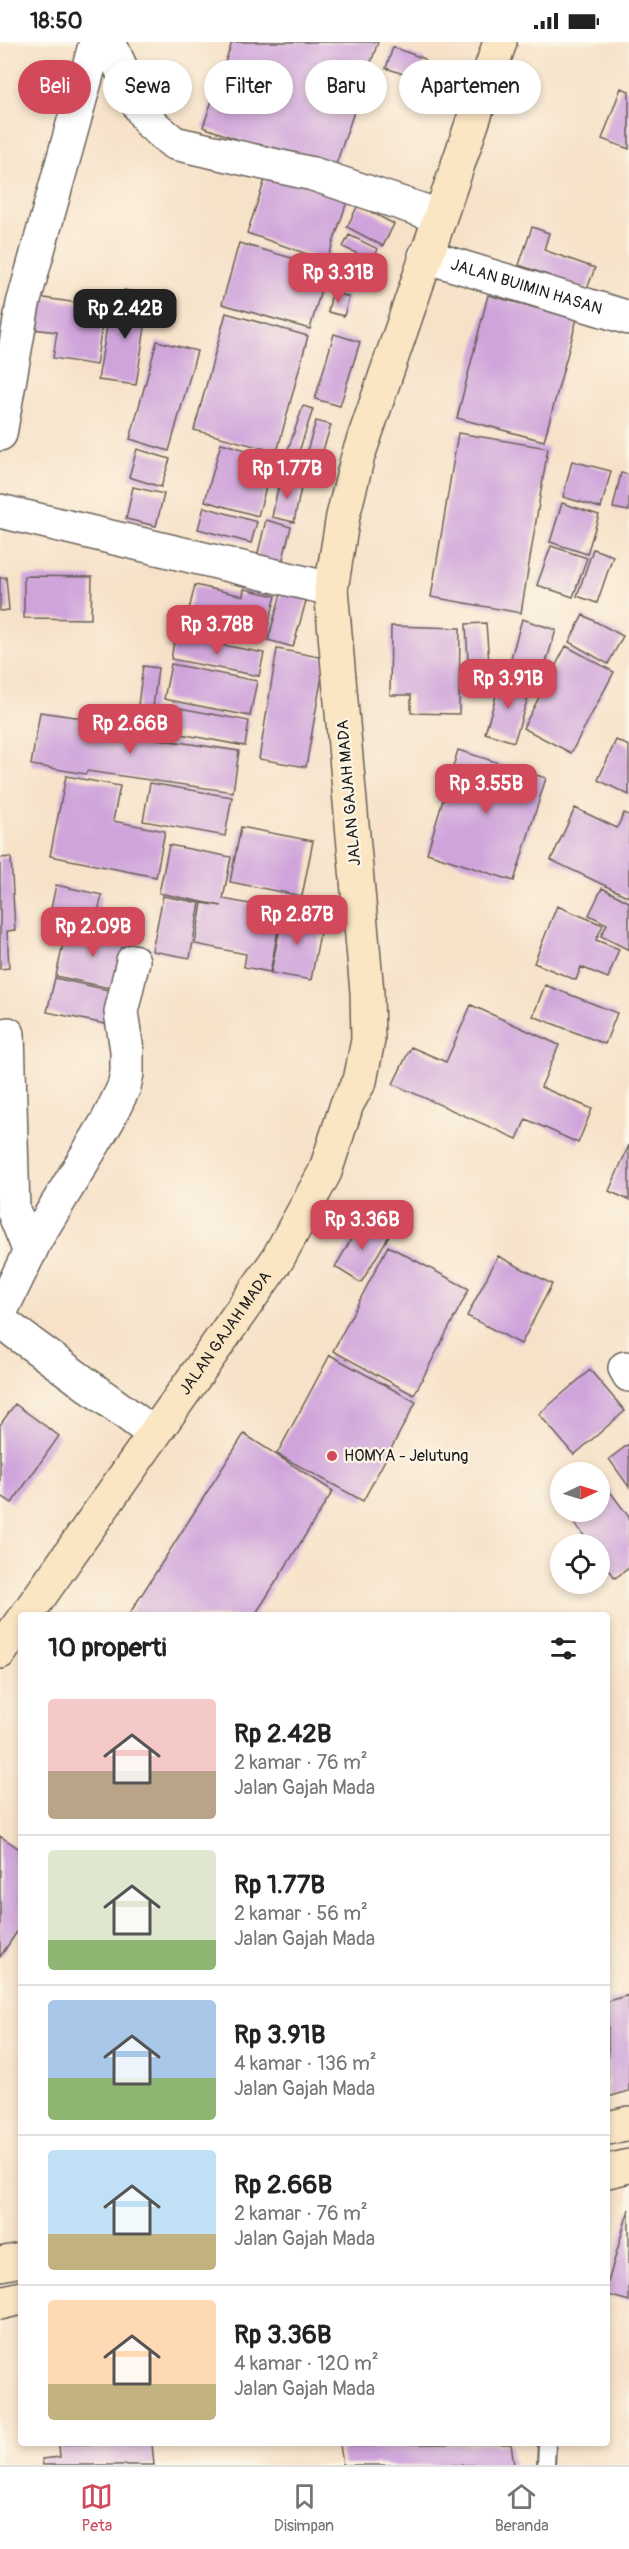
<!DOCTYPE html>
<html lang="id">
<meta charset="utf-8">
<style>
body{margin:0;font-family:Pangolin,sans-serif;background:#f2f2f2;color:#222;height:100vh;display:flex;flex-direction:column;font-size:22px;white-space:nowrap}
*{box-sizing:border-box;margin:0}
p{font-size:20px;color:#767676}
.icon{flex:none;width:33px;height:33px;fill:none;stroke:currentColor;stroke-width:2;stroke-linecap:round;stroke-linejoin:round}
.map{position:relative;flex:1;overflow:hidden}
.details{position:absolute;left:18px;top:1570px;width:592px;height:834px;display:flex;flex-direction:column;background:#fff;border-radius:6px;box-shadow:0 3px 9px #0003}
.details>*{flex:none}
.top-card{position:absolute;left:18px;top:18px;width:594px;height:54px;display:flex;gap:12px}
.needle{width:39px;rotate:86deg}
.tools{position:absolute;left:550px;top:1420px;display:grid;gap:12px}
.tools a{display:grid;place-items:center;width:60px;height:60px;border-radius:50%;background:#fff;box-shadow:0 3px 9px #0003;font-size:30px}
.price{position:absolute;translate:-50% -51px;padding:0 14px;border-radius:12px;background:#d1495b;color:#fff;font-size:20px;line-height:39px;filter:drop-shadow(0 2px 3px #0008)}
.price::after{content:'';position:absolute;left:50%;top:36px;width:18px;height:14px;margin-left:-9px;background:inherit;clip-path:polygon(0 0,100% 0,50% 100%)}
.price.active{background:#222;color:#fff}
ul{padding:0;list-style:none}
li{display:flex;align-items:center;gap:18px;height:150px;padding:0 30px}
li+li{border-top:2px solid #e0e0e0}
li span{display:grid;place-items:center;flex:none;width:168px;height:120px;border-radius:6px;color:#555}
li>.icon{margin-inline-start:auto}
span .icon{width:72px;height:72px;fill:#fffc;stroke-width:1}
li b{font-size:26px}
h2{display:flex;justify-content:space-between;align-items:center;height:72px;padding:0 30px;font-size:26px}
.chip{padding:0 21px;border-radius:27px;background:#fff;box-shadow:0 3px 9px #0003;font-size:21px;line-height:54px}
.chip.active{background:#d1495b;color:#fff}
.status{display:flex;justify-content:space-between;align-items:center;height:42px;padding:0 30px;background:#fff;direction:ltr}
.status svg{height:16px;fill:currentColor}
.tab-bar{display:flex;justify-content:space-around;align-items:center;height:84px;border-top:2px solid #e0e0e0;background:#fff;font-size:16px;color:#767676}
.tab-bar a{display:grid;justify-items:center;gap:3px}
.tab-bar .active{color:#d1495b}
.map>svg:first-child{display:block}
.building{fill:#cfa4db}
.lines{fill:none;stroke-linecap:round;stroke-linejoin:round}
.lane-casing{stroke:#696159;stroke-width:20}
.street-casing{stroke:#696159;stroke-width:36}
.secondary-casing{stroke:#696159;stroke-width:36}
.lane{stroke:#fff;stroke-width:16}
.street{stroke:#fff;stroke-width:33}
.secondary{stroke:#fbe6c4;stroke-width:33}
.poi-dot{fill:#d1495b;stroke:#fcf5e5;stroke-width:2}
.labels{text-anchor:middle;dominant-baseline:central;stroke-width:4.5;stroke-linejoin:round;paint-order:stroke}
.street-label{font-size:16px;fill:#1c1c1c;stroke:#fcf5e5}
.poi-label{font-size:16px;fill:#1c1c1c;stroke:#fcf5e5;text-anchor:start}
</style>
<div class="status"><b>18:50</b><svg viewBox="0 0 49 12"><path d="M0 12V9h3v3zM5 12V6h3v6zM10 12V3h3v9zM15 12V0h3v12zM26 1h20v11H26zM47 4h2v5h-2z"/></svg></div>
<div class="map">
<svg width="629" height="2423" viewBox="0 0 629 2423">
<rect width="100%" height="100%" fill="#fcf5e5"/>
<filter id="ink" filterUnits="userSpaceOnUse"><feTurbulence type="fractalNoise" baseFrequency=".0167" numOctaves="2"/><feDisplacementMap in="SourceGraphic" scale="12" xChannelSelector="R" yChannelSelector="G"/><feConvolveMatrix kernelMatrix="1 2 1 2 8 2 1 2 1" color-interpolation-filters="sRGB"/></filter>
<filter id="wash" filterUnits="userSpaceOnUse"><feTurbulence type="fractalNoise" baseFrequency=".008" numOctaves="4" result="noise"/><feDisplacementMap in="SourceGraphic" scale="24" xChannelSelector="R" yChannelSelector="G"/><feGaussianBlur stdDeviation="1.35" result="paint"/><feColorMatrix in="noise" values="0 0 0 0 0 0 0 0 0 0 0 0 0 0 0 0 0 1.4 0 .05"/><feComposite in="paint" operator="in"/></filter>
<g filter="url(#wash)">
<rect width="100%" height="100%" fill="#f7e2c9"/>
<g id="blocks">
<path class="building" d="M232 0H378L333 131 203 85Z
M393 5 425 17 418 37 386 26Z
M621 46 629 49V107L602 97Z
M269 126 349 154 327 219 247 191Z
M358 163 394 182 383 204 347 185Z
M532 185 549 191 544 208 595 226 587 247 519 223Z
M349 193 378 207 373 219 343 205Z
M239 201 327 226 310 287 222 262Z
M348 215 373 228 364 244 339 232Z
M124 248 150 253 136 343 98 338 109 272 120 274Z
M332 250 349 255 344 274 328 270Z
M488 253 577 277 544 399 457 376Z
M37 255 105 265 96 323 53 316 57 290 33 287Z
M226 271 308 294 277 410 194 388Z
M334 292 360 300 340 364 315 357Z
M157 299 197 309 169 409 130 397Z
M303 364 313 367 292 431 281 428Z
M316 379 331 383 314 437 300 432Z
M458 391 548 406 521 571 431 555Z
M221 401 274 416 258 474 205 459Z
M137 407 170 417 161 445 129 435Z
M572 419 611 429 601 466 563 455Z
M621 431 629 433V469L613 466Z
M280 436 302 441 294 480 272 475Z
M133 445 164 452 156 484 126 477Z
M562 461 599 473 587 512 550 500Z
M204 465 257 480 251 501 198 487Z
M266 478 291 485 281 525 256 519Z
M551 504 587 516 573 555 537 543Z
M593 507 613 514 597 561 577 554Z
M24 534 92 535 91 577 24 576Z
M6 535 9 568 0 569V536Z
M195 543 243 554 244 547 276 554 265 595 234 587 236 579 189 568Z
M283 545 308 552 293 605 268 598Z
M583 573 623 594 608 622 569 600Z
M522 577 556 588 540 640 507 630Z
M486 581 490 635 469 637 466 582Z
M391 584 460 586 459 672 411 671V653H390Z
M175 594 264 611 259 634 171 617Z
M566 604 614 630 571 711 523 686Z
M277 607 325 616 306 725 259 717Z
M171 622 257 639 250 674 164 657Z
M143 624 158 626 152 673 137 671Z
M501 637 531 646 514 700 485 691Z
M164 663 249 679 245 704 159 688Z
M40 670 96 678 95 688 239 709 233 750 87 729 86 732 31 723Z
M616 698 629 704V753L598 738Z
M458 708 546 736 514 839 427 811Z
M66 734 120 744 113 779 165 789 156 835 50 814Z
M150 741 232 755 225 794 143 779Z
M575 766 617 786 624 771 629 773V855L551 818Z
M241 785 313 799 302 854 230 840Z
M169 803 231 815 223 857 282 868 270 930 244 925 246 912 195 902 202 861 222 864 159 851Z
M11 815 15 888 7 889 9 926 0 927V816Z
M56 843 102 853 94 886 49 876Z
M602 846 629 860V908L601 894 607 882 589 873Z
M163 854 200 861 190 916 152 909Z
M557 864 603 883 596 898 619 907 608 936 581 925 576 938 534 921Z
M283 869 323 876 311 938 271 931Z
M67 884 129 898 118 948 56 934Z
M55 936 117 950 110 983 47 970Z
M545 943 617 971 605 1002 533 974Z
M471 963 559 1003 541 1045 592 1067 578 1101 526 1077 517 1097 393 1042 411 1005 446 1020Z
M629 1103V1158L609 1149Z
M363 1177 390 1192 361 1241 335 1225Z
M388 1204 469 1247 414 1353 333 1309Z
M498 1214 552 1242 521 1302 467 1274Z
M330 1313 416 1360 363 1459 277 1412Z
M590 1328 625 1369 574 1413 539 1372Z
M15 1362 59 1394 12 1461 0 1453V1383Z
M244 1392 333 1449 264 1559 254 1574H128Z
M629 1402V1445L609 1417Z
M605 1443 629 1475V1526L615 1536 600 1515V1503H591L567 1471 600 1470V1447Z
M0 1794 21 1808V1884L0 1915Z
M629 1953V2049L608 2055V1959Z
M629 2167V2259L608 2253V2240Z
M69 2402H152L154 2423H43L42 2417 60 2415 59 2403Z
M340 2402H511L514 2423H343Z"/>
</g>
</g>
<g filter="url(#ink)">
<use href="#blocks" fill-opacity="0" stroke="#696159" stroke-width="1.5"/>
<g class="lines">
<defs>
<path id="lane" d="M546 2423 547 2402"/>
<g id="street">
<path d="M109 0 135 57 150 81 174 101 313 132 439 174"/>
<path id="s1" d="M425 214 629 276"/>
<path d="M0 392 23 262 96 0"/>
<path d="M0 469 331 547"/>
<path d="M8 992 13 1168 30 1210"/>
<path d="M0 1271 36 1197 108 1078 124 1045 127 1031V1008L121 970 133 919"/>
<path d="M0 1279 153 1391"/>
<path d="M625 1326 629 1333"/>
</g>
<g id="secondary">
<path id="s2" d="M26 1574 277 1218 325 1130 347 1062 360 1039 368 998 367 950 331 547 343 474 358 414 500 0"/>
<path d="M0 1610 21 1580"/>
<path d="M608 2086 629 2081"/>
<path d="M608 2129 629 2124"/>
<path d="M0 2222 21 2218"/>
<path d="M0 2261 21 2256"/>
</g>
</defs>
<use href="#lane" class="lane-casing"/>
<use href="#street" class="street-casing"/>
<use href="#secondary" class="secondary-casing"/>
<use href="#lane" class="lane"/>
<use href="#street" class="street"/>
<use href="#secondary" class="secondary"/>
</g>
</g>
<circle class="poi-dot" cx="332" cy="1414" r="6"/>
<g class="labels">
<g class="street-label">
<text stroke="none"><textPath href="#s1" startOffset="106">JALAN BUIMIN HASAN</textPath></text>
<text transform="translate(349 751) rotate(-95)">JALAN GAJAH MADA</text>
<text stroke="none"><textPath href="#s2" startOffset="346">JALAN GAJAH MADA</textPath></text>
</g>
<g class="poi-label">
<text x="344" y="1414">HOMYA - Jelutung</text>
</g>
</g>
</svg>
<div class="tools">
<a><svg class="needle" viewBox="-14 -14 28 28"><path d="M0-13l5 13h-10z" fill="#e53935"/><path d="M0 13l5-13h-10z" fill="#767676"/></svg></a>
<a><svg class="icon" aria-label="locate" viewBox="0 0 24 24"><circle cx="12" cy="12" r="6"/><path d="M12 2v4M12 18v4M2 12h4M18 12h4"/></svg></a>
</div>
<b class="price" style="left:338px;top:262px">Rp 3.31B</b>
<b class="price active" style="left:125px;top:298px">Rp 2.42B</b>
<b class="price" style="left:287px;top:458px">Rp 1.77B</b>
<b class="price" style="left:217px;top:614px">Rp 3.78B</b>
<b class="price" style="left:508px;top:668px">Rp 3.91B</b>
<b class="price" style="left:130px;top:713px">Rp 2.66B</b>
<b class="price" style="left:486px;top:773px">Rp 3.55B</b>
<b class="price" style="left:297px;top:904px">Rp 2.87B</b>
<b class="price" style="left:93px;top:916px">Rp 2.09B</b>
<b class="price" style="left:362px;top:1209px">Rp 3.36B</b>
<div class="top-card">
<a class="chip active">Beli</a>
<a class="chip">Sewa</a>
<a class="chip">Filter</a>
<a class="chip">Baru</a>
<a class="chip">Apartemen</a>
</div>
<section class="details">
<h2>10 properti<svg class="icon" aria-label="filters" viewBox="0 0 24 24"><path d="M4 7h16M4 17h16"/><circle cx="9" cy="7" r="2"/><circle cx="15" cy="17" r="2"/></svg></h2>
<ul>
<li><span style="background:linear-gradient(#f6c9c9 60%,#b9a48a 0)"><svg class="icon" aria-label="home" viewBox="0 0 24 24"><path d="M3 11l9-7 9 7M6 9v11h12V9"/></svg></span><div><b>Rp 2.42B</b><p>2 kamar · 76 m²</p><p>Jalan Gajah Mada</p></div></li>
<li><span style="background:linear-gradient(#dfe7d0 75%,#8fb573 0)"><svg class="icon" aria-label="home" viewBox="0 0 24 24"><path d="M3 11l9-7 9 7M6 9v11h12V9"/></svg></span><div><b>Rp 1.77B</b><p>2 kamar · 56 m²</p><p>Jalan Gajah Mada</p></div></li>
<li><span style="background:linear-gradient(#a9c7e8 65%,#8fb573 0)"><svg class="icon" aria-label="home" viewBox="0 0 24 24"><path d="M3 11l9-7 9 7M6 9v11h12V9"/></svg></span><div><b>Rp 3.91B</b><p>4 kamar · 136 m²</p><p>Jalan Gajah Mada</p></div></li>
<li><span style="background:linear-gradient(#bfe0f5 70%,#c2b280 0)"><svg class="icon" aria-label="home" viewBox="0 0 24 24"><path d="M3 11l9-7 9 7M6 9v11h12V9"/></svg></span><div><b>Rp 2.66B</b><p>2 kamar · 76 m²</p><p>Jalan Gajah Mada</p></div></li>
<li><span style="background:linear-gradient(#ffd9b3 70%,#c2b280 0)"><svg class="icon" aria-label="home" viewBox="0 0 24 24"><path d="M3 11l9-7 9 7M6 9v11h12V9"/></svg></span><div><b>Rp 3.36B</b><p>4 kamar · 120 m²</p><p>Jalan Gajah Mada</p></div></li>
</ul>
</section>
</div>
<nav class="tab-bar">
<a class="active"><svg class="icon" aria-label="map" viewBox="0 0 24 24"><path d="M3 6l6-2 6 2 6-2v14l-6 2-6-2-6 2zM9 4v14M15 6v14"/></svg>Peta</a>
<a><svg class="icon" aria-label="saved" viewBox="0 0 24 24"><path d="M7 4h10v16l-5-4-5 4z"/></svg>Disimpan</a>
<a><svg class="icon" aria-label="home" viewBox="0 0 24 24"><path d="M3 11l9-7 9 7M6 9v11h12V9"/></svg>Beranda</a>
</nav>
